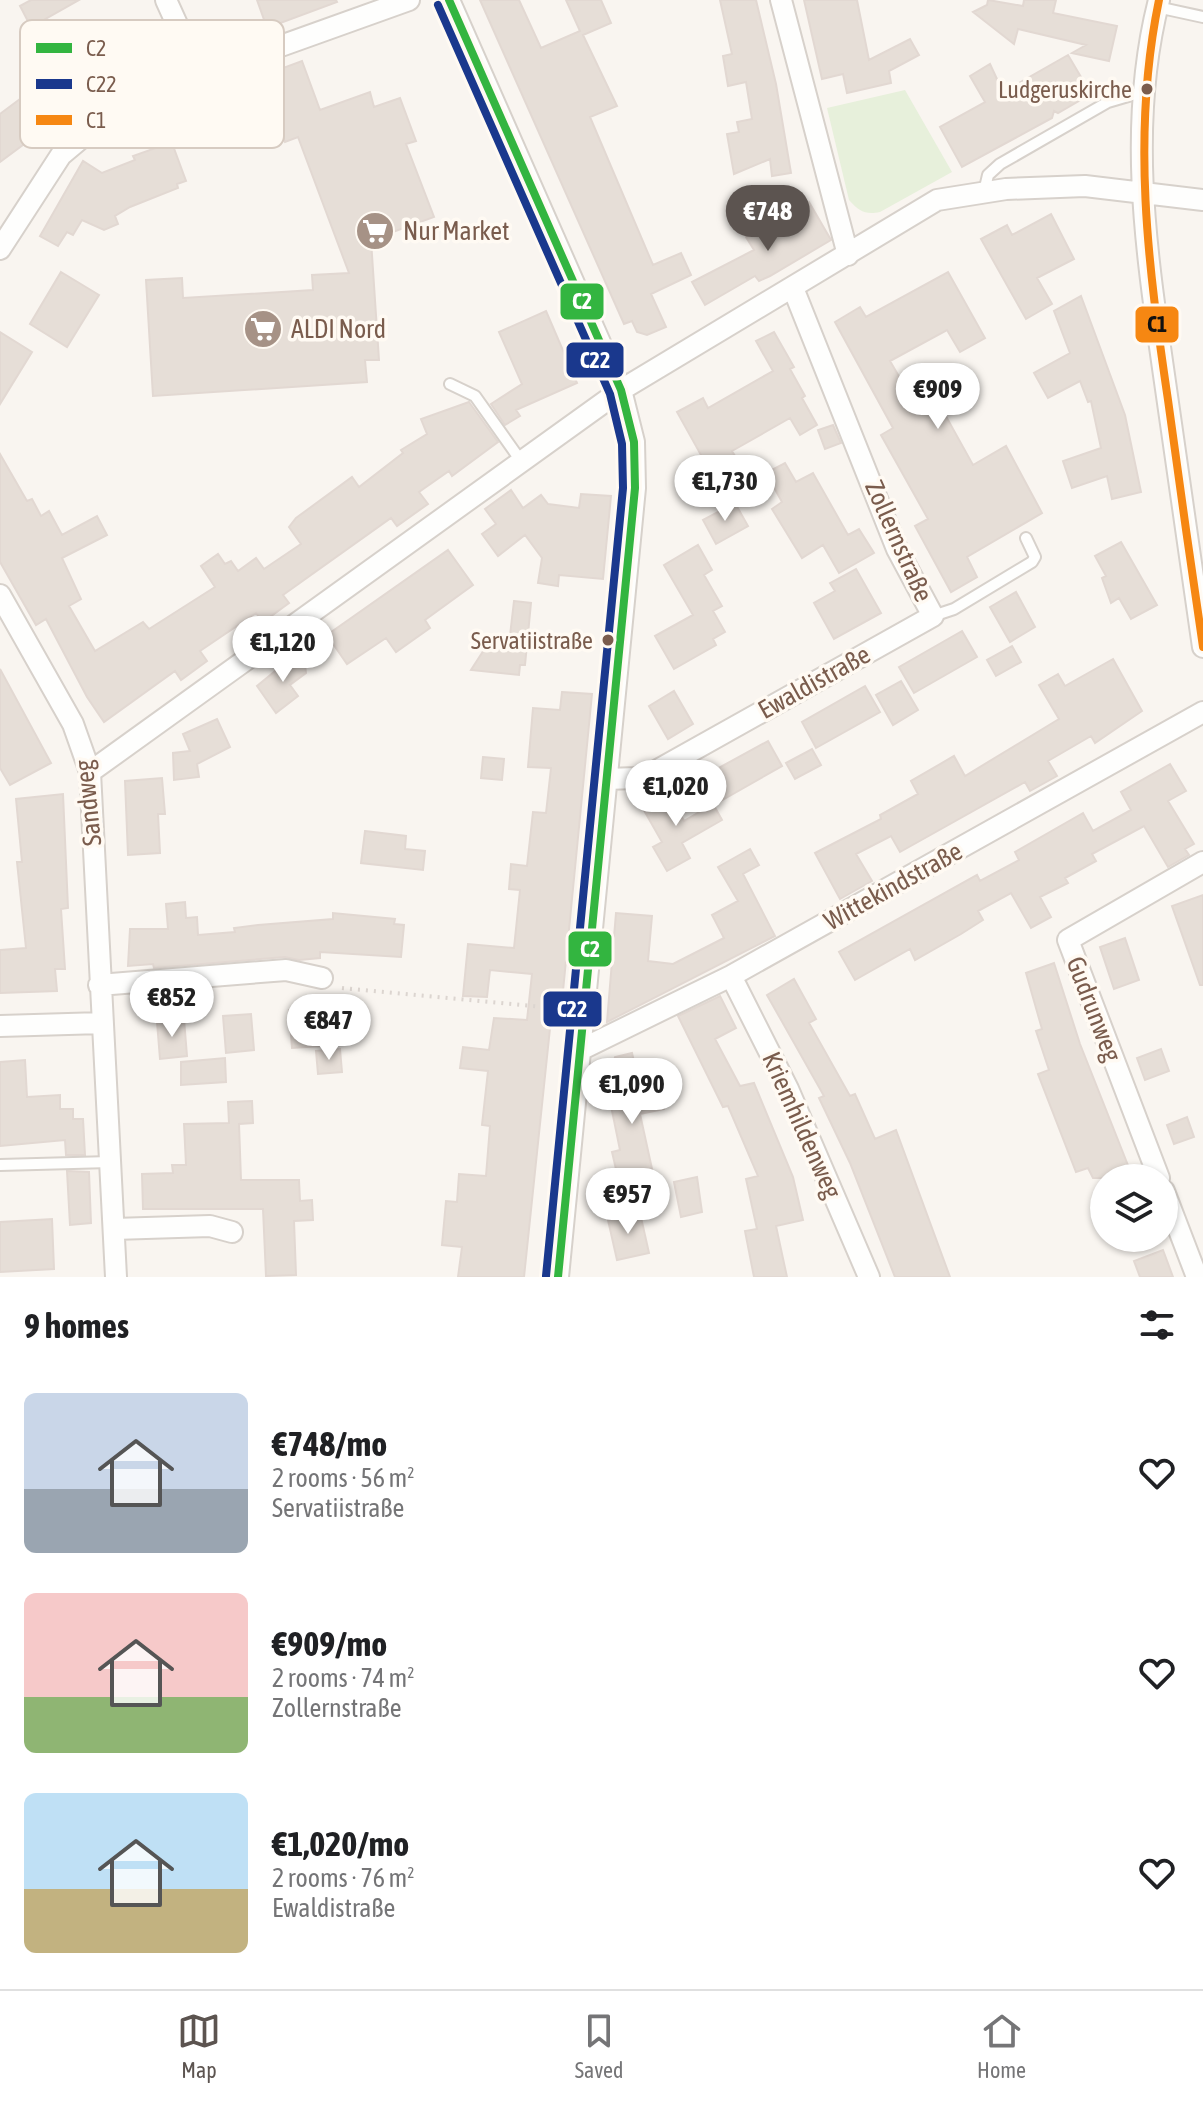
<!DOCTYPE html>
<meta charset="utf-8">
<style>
body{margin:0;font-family:"Asap Condensed",sans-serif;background:#f2f2f2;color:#202124;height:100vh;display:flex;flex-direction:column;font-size:30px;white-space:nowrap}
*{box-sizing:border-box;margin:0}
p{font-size:26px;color:#757577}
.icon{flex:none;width:44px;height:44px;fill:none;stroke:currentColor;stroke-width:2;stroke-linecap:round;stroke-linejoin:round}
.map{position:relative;height:1277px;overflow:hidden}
.drawer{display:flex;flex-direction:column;background:#fff;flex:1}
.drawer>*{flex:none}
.fabs{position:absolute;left:1090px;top:1164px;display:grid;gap:16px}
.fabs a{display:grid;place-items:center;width:88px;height:88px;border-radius:50%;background:#fff;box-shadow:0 2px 6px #0004;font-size:40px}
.price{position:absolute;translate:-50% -68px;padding:0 18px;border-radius:28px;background:#fff;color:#222;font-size:26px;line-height:52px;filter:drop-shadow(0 2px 4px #0008)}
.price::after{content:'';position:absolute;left:50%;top:48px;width:24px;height:18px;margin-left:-12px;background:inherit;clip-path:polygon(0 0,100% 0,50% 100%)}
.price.active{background:#5c5450;color:#fff}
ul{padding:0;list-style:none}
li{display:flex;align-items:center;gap:24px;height:200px;padding:0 24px}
li span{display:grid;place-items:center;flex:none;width:224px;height:160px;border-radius:12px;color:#555}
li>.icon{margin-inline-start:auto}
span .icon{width:96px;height:96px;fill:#fffc;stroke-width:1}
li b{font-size:34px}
h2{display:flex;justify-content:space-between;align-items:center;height:96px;padding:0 24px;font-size:34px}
.tab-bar{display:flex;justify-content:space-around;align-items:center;height:112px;border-top:2px solid #e0e0e0;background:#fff;font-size:22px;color:#757577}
.tab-bar a{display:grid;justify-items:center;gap:4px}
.tab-bar .active{color:#5c5450}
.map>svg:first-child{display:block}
.green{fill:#e7f0db}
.building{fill:#e6ded7;stroke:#e2d8d2;stroke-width:2}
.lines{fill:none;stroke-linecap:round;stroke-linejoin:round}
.service-casing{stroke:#d7d1cb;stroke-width:14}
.minor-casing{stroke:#d7d1cb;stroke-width:24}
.path{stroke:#dcd5d0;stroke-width:4;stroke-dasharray:2 6;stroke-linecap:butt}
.service{stroke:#fefefd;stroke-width:10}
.minor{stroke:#fefefd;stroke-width:20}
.bus-1-casing{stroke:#fffaf3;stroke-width:14}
.bus-2-casing{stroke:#fffaf3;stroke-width:14}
.bus-3-casing{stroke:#fffaf3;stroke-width:14}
.bus-1{stroke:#33b540;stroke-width:8}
.bus-2{stroke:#1a388d;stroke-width:8}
.bus-3{stroke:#f68712;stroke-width:8}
.bus-dot{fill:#7a5c4d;stroke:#fffaf3;stroke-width:3}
.labels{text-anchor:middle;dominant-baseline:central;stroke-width:7;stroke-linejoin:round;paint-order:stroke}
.bus-label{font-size:24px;fill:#7a5c4d;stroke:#fffaf3;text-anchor:end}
.poi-label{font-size:26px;fill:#7a5c4d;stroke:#fffaf3;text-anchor:start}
.street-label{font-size:26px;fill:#7a5c4d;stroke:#fffaf3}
.key{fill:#fffaf3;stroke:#d7cbc1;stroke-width:2}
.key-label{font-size:22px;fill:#7a5c4d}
.line-badge{stroke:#fffaf3;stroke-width:3}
.badge-label{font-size:22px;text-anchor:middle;font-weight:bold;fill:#fff}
.pale-badge-label{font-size:22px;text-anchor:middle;font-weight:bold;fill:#111}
</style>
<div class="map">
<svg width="1203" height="1277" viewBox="0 0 1203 1277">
<rect width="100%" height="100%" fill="#f9f5f0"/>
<path class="green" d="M905 90 952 172 880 212C865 215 859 211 849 200L827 108Z"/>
<path class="building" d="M31 0H79L31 27 20 6Z
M257 0H336L337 2 267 28Z
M480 0H519L541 48 580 31 566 0H601L611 23 583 35 617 106 590 117 653 265 681 253 691 275 651 294 666 327 647 335 637 332 632 321 624 324Z
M720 0H756L776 84 791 173 772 176 770 159 734 174 727 134 739 132 737 122 752 119 746 82 728 86 723 56 732 54Z
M804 0H857L869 60 910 39 919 55 889 71 891 83 847 93 843 74 822 79Z
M988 0 1023 6 1024 0H1056L1053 13 1117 26 1109 61 1072 53 1086 45 1018 29 1014 44 973 12 987 5Z
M117 32 126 49 114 55 120 67 57 101 62 107 35 128 39 133 0 162V114L56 72 53 67Z
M1068 55 1091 94 1058 113 1054 111 1052 118 962 167 940 127 985 102 970 76 990 64 1003 92Z
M302 61 320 110 370 92 374 107 400 98 416 141 406 144 434 217 371 240 379 360H365L367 382 153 396 146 280 182 278 183 298 313 290 312 275 349 273 298 137 285 142 280 129 266 134 262 124 229 137 224 123 172 143 186 181 177 184 178 188 130 207 115 216 118 224 104 230 82 220 73 235 67 232 58 246 40 236 83 161 102 173 135 160 133 156 170 143 159 114Z
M809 202 831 240 770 276 759 281 755 276 705 305 692 282 754 250 746 237Z
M1051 214 1074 259 1037 278 1052 304 1026 319 981 239 1007 225 1012 235Z
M61 272 99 295 67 347 30 324Z
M948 272 985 338 960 352 947 330 890 361 908 392 927 382 973 465 1006 446 1042 513 967 557 977 577 951 592 915 526 928 519 881 435 893 428 835 322 860 307 866 317Z
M1081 296 1125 415 1141 492 1112 499 1107 476 1072 488 1063 461 1101 448 1091 401 1088 402 1080 381 1048 398 1034 373 1070 353 1054 311Z
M546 311 577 383 516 410 520 416 505 425 491 404 522 384 499 332Z
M0 332 32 352 0 404Z
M774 332 794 367 790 369 805 396 802 398 817 425 800 435 790 418 732 451 747 476 721 491 677 412 703 398 708 408 773 371 756 341Z
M469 402 498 442 452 476 449 471 419 492 428 504 397 526 391 518 283 595 289 603 263 622 256 613 200 651 207 661 181 680 175 671 104 722 87 697 46 619 36 625 0 562V454L27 501 32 499 41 516 49 511 62 535 97 516 107 535 62 558 81 599 69 606 95 651 143 622 149 629 215 587 201 566 218 554 225 564 231 561 238 571 256 558 264 569 301 544 289 527 296 518 352 477 359 487 403 453 401 450 427 434 421 419Z
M833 425 841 443 825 449 818 430Z
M785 463 796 482 813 473 848 535 859 529 874 553 839 573 823 545 802 558 772 509 782 502 766 473Z
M511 490 523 508 541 495 548 504 579 508 581 494 611 496 603 579 559 575 558 586 538 583 542 558 525 535 498 556 482 534 496 524 485 509Z
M735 503 748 526 716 544 703 520Z
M1121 542 1157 605 1131 619 1119 598 1111 603 1102 578 1106 576 1095 556Z
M698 545 712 570 704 575 722 606 713 611 725 632 713 639 716 645 674 669 655 636 693 615 664 565Z
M448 550 473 585 425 620 430 628 396 652 386 638 347 664 327 635Z
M856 569 881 613 834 639 814 603 835 591 830 583Z
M1016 592 1035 627 1010 642 990 607Z
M514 601 531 603 525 665H520L519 675 471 670 489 642 509 644Z
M962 631 977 657 914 693 899 667Z
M1012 646 1021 662 996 676 987 660Z
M296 654 305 665 306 673 290 685 298 696 276 713 257 686Z
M1113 659 1142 711 1095 743 1091 736 1048 761 1057 776 1030 791 1025 782 900 852 891 836 856 854 872 881 840 899 815 853 881 819 880 815 918 794 911 781 954 756 965 776 1059 719 1039 685 1058 674 1065 686Z
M0 669 51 763 10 785 0 768Z
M901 681 918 710 893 725 876 695Z
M865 686 880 712 816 748 802 722Z
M674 691 693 724 668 739 649 706Z
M562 692 592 694 563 991 554 990 524 1277H458L462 1247 442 1245 446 1201 457 1202 459 1174 486 1176 490 1126 482 1125 488 1071 460 1068 463 1047 489 1050 494 1018 527 1020 532 974 490 970 487 997 463 996 468 944 514 948 520 890 509 889 511 864 527 866 533 812 546 813 551 768 528 767 533 708 560 710Z
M217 719 230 747 197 764 199 777 174 780 173 753 190 751 183 734Z
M768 741 782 766 719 802 704 776Z
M812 749 821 765 795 779 786 763Z
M483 757 504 759 502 780 481 778Z
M1170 764 1186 791 1168 801 1194 844 1185 849 1189 855 1168 867 1144 826 1092 854 1096 861 1065 878 1068 883 1040 897 1051 917 1031 928 1011 893 978 911 983 920 961 934 915 960 910 949 855 980 839 952 977 875 980 881 1019 860 1015 852 1083 813 1093 831 1131 810 1121 792Z
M162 778 165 814H158L160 853 128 855 125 781Z
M667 790 684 821 713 804 722 820 682 843 690 858 667 871 653 847 662 842 641 805Z
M63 794 68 908 61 909 65 969H55L57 991 0 993V950L26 948 17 862H22L16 799Z
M365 831 406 836 405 849 425 851 423 870 361 863Z
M750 849 759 865 743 874 775 936 607 1022 616 913 652 916 648 961 673 964 724 938 712 915 738 901 718 867Z
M1203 895V985H1200L1172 906Z
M185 902 186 918 197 917 198 935 235 932 234 928 258 925 333 919V913L395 919 394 924 404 925 401 957 320 952V958L299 960 285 957 154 968 153 964 128 966 130 929H168L166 904Z
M1125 938 1139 980 1114 989 1100 947Z
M1054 963 1080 1044 1133 1178H1093L1088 1168 1076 1172 1038 1074 1049 1070 1036 1031 1042 1029 1026 973Z
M794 979 816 1019 809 1023 850 1096 855 1094 875 1139 896 1130 950 1277H895L850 1163 819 1098 824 1096 767 995Z
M720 996 736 1028 715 1039 740 1086 754 1083 793 1177 803 1220 776 1226 787 1277H754L745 1231 757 1229 746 1179 758 1176 728 1106 723 1107 678 1016Z
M319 1008 322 1046 292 1048 289 1010Z
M251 1014 254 1050 226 1053 223 1016Z
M184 1019 187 1056 160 1059 157 1022Z
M340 1049 342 1072 318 1074 316 1051Z
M1161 1049 1169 1071 1145 1080 1137 1058Z
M632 1053 640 1088 658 1084 664 1109 640 1114 656 1187 622 1195 612 1152 620 1150 610 1101 616 1093 611 1073 615 1057Z
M225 1058 226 1082 181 1085V1062Z
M25 1060 27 1097 60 1095V1109H73V1119H83L85 1155H66L65 1140 0 1146V1062Z
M252 1101 253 1123 239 1124 241 1180H299L300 1201 312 1200 313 1220 294 1221 296 1275 266 1276 263 1209H143L142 1174 173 1173 172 1165H186L184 1124 229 1123 228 1102Z
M1187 1117 1194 1137 1174 1144 1167 1125Z
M67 1171 89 1172 91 1223 70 1225Z
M697 1177 702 1212 681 1217 674 1182Z
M640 1213 649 1253 617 1260 608 1220Z
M52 1219 54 1269 0 1272V1222Z
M1163 1250 1173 1277H1140L1134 1261Z"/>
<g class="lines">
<defs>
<path id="service" d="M1157 7 1203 17
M984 192 988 175 1000 164 1108 102 1142 92
M450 384 475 396 521 461
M933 616 954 609 1032 562 1035 557 1026 538
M0 1165 110 1162"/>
<path id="minor" d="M166 0 200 75
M449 0 621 390 634 442 635 488 558 1277
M781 0 848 255
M1159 0C1127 125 1146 249 1164 375 1177 465 1190 556 1203 647
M0 249 61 155 111 113 200 75 409 0
M0 595 73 724 90 772 116 1277
M90 772 621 390 937 200 1006 189 1085 186 1203 200
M606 779 637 778 656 771 933 616 897 549 793 288
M731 976 788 1089 869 1277
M99 985 286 970 322 978
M0 1026 102 1023
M578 1051 731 976 1203 712
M1159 1178 1068 940 1203 862
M1164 1191 1197 1277
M114 1229 210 1226 232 1232"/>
</defs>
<use href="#service" class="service-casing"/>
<use href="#minor" class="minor-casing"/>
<path class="path" d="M342 988 564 1009"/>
<use href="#service" class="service"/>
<use href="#minor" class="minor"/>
<defs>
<path id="bus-1" d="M449 0 621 390 634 442 635 488 558 1277"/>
<path id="bus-2" d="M438 5 610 394 622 444 623 488 546 1276"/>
<path id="bus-3" d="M1159 0C1131 135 1148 265 1168 400 1179 482 1191 565 1203 647"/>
</defs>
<use href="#bus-1" class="bus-1-casing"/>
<use href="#bus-2" class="bus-2-casing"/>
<use href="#bus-3" class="bus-3-casing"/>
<use href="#bus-1" class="bus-1"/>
<use href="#bus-2" class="bus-2"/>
<use href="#bus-3" class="bus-3"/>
</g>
<defs>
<symbol id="supermarket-disc" viewBox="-11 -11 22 22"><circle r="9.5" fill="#a69286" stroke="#fffaf3"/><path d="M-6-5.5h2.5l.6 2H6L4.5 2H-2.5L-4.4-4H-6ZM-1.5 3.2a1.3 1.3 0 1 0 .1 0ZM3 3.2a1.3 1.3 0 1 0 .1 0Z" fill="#fff"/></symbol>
</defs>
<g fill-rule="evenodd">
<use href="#supermarket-disc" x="353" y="209" width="44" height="44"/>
<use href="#supermarket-disc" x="241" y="307" width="44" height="44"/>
</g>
<g class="bus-dot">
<circle cx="1147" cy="89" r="7"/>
<circle cx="608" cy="640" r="7"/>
</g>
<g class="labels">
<g class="bus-label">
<text x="1132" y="89">Ludgeruskirche</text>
<text x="593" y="640">Servatiistraße</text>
</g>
<g class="poi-label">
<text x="403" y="231">Nur Market</text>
<text x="291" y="329">ALDI Nord</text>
</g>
<g class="street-label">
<text transform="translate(899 541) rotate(66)">Zollernstraße</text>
<text transform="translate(814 682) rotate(-29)">Ewaldistraße</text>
<text transform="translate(88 803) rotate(-96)">Sandweg</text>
<text transform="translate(893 886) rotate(-29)">Wittekindstraße</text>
<text transform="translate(1094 1009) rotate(69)">Gudrunweg</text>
<text transform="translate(802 1125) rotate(66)">Kriemhildenweg</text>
</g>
</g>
<rect x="20" y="20" width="264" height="128" rx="12" class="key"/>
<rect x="36" y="43" width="36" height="10" fill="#33b540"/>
<rect x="36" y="79" width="36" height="10" fill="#1a388d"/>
<rect x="36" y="115" width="36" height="10" fill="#f68712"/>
<g class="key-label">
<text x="86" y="56">C2</text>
<text x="86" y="92">C22</text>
<text x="86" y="128">C1</text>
</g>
<g class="line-badge">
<rect x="559" y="282" width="46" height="39" rx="8" fill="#33b540"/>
<rect x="1134" y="305" width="46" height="39" rx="8" fill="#f68712"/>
<rect x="565" y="341" width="60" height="38" rx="8" fill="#1a388d"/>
<rect x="567" y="930" width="46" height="38" rx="8" fill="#33b540"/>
<rect x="542" y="990" width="61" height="38" rx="8" fill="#1a388d"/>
</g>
<g class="badge-label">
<text x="582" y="309">C2</text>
<text x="595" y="368">C22</text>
<text x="590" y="957">C2</text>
<text x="572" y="1017">C22</text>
</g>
<g class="pale-badge-label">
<text x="1157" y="332">C1</text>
</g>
</svg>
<div class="fabs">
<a><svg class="icon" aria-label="layers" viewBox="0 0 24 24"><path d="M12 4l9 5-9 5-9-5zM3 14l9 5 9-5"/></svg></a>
</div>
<b class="price active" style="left:768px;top:253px">€748</b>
<b class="price" style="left:938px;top:431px">€909</b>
<b class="price" style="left:725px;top:523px">€1,730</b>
<b class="price" style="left:283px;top:684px">€1,120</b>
<b class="price" style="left:676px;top:828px">€1,020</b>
<b class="price" style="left:172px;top:1039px">€852</b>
<b class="price" style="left:329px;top:1062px">€847</b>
<b class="price" style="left:632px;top:1126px">€1,090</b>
<b class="price" style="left:628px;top:1236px">€957</b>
</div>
<section class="drawer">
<h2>9 homes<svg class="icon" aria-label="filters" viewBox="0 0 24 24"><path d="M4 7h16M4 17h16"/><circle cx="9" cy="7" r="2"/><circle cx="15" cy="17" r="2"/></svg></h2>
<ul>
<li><span style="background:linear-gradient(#c9d6e8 60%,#9aa5b1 0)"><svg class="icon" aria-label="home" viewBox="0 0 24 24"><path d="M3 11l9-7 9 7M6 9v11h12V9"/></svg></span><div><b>€748/mo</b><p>2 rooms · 56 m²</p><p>Servatiistraße</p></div><svg class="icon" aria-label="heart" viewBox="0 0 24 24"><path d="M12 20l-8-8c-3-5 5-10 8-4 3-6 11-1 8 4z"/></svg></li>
<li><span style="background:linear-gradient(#f6c9c9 65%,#8fb573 0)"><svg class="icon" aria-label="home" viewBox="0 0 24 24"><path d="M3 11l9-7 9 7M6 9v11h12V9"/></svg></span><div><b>€909/mo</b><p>2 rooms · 74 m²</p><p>Zollernstraße</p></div><svg class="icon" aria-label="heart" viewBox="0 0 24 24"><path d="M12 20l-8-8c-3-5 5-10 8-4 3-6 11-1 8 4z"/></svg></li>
<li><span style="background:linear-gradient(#bfe0f5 60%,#c2b280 0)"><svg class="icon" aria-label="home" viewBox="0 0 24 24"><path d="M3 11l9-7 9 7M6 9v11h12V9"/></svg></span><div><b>€1,020/mo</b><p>2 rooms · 76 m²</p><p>Ewaldistraße</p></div><svg class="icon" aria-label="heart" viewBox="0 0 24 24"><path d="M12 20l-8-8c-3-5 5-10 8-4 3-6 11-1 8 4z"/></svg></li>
</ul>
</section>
<nav class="tab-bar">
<a class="active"><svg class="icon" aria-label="map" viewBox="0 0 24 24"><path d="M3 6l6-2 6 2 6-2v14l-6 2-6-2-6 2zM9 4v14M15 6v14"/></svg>Map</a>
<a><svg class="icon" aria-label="saved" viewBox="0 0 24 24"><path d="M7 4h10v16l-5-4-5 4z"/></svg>Saved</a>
<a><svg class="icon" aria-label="home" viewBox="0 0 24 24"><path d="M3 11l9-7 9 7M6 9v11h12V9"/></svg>Home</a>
</nav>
